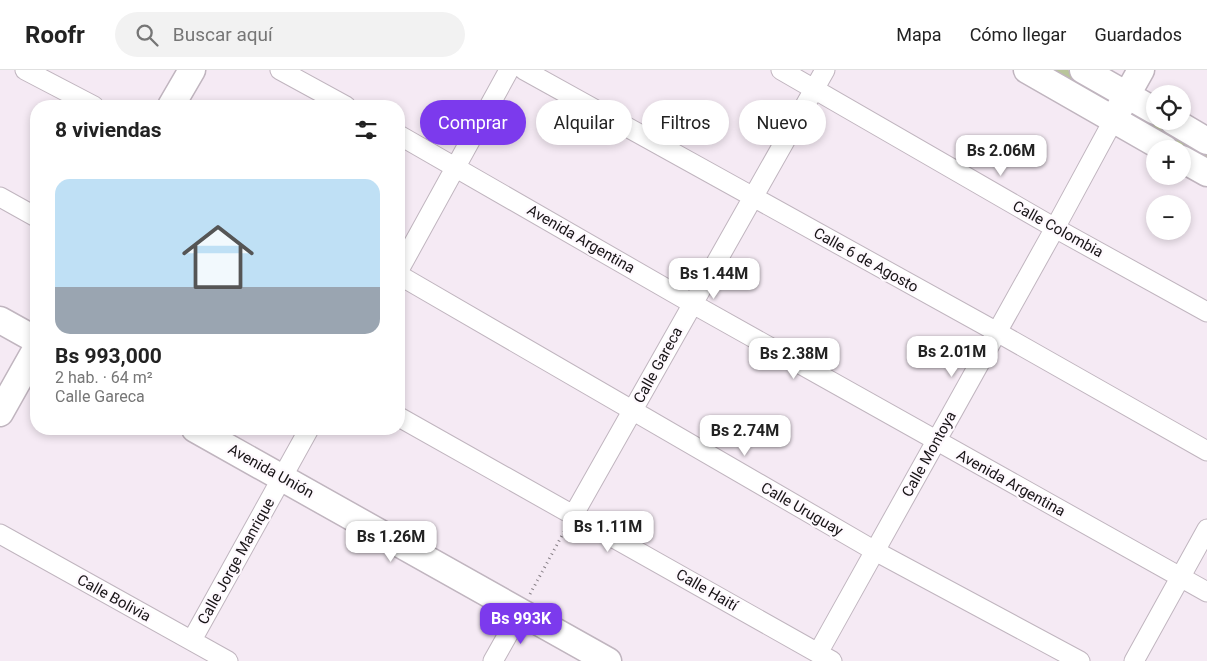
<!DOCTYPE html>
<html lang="es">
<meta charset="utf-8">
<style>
body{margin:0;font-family:Roboto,sans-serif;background:#f2f2f2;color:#222;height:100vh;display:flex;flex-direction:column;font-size:19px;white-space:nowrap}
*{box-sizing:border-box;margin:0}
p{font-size:16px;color:#767676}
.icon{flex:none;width:28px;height:28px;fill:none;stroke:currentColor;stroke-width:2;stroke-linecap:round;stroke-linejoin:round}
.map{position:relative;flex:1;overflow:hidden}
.drawer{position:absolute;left:30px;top:30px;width:375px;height:335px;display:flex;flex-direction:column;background:#fff;border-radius:20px;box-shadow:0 2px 8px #0003}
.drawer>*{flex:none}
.top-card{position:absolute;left:420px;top:30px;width:475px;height:45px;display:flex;gap:10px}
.fabs{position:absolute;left:1146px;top:15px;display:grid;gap:10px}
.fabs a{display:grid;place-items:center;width:45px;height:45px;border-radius:50%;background:#fff;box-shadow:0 2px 8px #0003;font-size:25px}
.price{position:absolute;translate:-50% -42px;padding:0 11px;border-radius:10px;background:#fff;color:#222;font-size:16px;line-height:32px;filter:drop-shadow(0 1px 2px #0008)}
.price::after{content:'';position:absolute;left:50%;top:30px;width:15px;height:11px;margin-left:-8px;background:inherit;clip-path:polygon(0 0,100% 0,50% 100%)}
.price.selected{background:#7c3aed;color:#fff}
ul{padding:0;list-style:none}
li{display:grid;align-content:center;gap:10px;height:265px;padding:0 25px}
li span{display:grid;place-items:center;height:155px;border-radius:15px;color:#555}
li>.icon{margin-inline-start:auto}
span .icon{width:90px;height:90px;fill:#fffc;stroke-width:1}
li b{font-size:21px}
h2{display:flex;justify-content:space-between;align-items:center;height:60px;padding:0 25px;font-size:21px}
.pill{padding:0 18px;border-radius:22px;background:#fff;box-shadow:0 2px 8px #0003;font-size:18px;line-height:45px}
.pill.selected{background:#7c3aed;color:#fff}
header{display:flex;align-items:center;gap:30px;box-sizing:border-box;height:70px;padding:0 25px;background:#fff;border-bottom:1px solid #e0e0e0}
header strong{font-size:24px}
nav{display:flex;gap:28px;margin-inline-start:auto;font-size:18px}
.search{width:350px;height:45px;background:#f2f2f2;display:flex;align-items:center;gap:12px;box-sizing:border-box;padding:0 18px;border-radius:28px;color:#767676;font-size:19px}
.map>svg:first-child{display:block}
.green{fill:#b9c59b}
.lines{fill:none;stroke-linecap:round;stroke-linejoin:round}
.street-casing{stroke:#c0b5bf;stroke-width:21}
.secondary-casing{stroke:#c0b5bf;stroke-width:29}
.path{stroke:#847d83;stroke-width:3;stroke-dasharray:1 4;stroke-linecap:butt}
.street{stroke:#fff;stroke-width:19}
.secondary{stroke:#fff;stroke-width:26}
.labels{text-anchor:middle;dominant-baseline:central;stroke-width:4.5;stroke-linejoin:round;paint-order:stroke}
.street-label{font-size:15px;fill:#181417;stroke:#fef9fe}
</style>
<header>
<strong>Roofr</strong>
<div class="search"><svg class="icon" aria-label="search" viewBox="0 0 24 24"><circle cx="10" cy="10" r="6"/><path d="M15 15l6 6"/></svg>Buscar aquí</div>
<nav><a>Mapa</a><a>Cómo llegar</a><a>Guardados</a></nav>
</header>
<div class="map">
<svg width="1207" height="591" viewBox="0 0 1207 591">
<rect width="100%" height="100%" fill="#f5eaf4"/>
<path class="green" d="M1041 0H1068L1113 25 1107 37Z
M1143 42 1207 78V94L1136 53Z"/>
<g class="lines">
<defs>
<path id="street" d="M25 0 94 36
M280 0 346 36
M524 0 997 262 1207 381
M781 0 1055 158 1207 242
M399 65 693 234 1207 522
M0 127 36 147
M399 200 509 0
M399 205 875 481 1080 591
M399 347 832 591
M574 444 825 0
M0 464 228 591
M192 570 309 359
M818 583 1055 158 1114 49
M493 591 520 543
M1134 591 1207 459"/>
<path id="secondary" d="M1027 0 1165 79
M1083 0 1155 41
M171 36 192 0
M1118 41 1141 0
M1173 51 1207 71
M1182 89 1207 103
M0 250 36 270
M0 343 36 279
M195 359 608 591"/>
</defs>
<use href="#street" class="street-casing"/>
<use href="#secondary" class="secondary-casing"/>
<path class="path" d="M530 524 565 460"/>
<use href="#street" class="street"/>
<use href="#secondary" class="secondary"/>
</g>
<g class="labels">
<g class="street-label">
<text transform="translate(1058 159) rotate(29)">Calle Colombia</text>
<text transform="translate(581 169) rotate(30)">Avenida Argentina</text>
<text transform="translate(866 190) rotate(29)">Calle 6 de Agosto</text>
<text transform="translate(658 295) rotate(-61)">Calle Gareca</text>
<text transform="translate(929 384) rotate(-61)">Calle Montoya</text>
<text transform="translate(271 401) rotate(29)">Avenida Unión</text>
<text transform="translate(1011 413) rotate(29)">Avenida Argentina</text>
<text transform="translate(802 439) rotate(30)">Calle Uruguay</text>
<text transform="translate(236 491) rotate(-61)">Calle Jorge Manrique</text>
<text transform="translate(707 520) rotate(30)">Calle Haití</text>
<text transform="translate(114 528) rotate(29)">Calle Bolivia</text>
</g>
</g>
</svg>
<div class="fabs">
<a><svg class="icon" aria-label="locate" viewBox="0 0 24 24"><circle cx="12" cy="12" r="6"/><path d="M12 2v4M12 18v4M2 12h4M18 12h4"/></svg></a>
<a>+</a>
<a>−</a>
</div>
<b class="price" style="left:1001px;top:107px">Bs 2.06M</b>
<b class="price" style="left:714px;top:230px">Bs 1.44M</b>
<b class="price" style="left:952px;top:308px">Bs 2.01M</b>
<b class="price" style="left:794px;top:310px">Bs 2.38M</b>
<b class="price" style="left:745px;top:387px">Bs 2.74M</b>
<b class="price" style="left:608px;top:483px">Bs 1.11M</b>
<b class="price" style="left:391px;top:493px">Bs 1.26M</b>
<b class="price selected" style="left:521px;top:575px">Bs 993K</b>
<div class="top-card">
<a class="pill selected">Comprar</a>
<a class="pill">Alquilar</a>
<a class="pill">Filtros</a>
<a class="pill">Nuevo</a>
</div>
<section class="drawer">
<h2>8 viviendas<svg class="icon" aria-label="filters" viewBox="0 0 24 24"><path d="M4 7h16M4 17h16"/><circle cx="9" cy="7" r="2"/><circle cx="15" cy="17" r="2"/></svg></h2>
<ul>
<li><span style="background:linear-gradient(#bfe0f5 70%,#9aa5b1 0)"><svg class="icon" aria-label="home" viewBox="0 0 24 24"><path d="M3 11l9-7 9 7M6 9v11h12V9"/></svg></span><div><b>Bs 993,000</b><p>2 hab. · 64 m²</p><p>Calle Gareca</p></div></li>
</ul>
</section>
</div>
